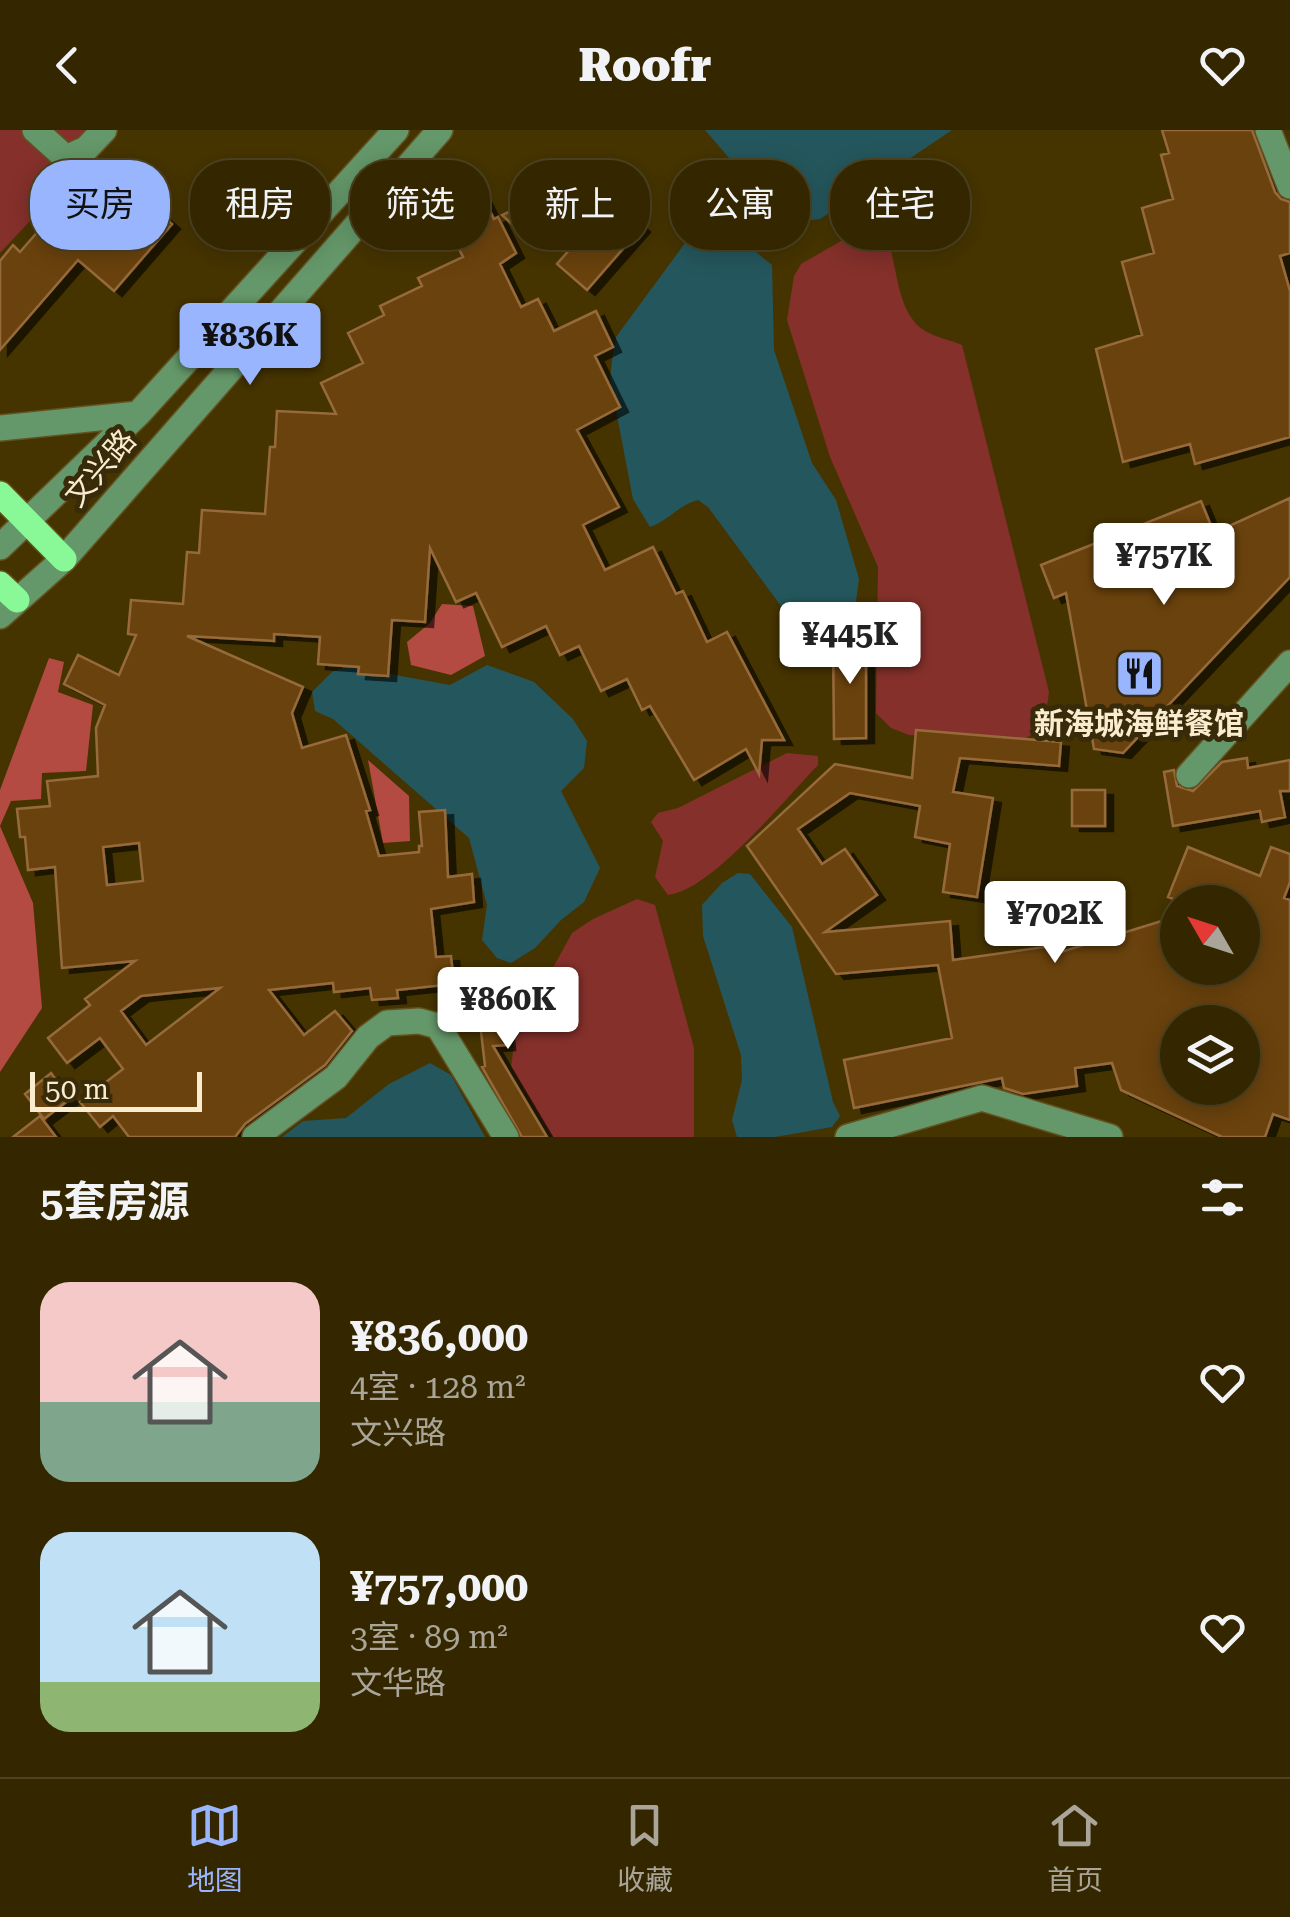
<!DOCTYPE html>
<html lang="zh">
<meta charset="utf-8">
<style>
body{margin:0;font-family:"Roboto Serif","Noto Sans SC",serif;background:#3f330f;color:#f1f3f6;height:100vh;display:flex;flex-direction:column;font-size:38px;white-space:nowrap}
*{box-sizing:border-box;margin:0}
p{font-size:32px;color:#a9a599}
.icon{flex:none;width:55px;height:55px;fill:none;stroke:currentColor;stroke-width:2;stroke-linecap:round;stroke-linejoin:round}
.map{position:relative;height:1007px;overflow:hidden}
.sheet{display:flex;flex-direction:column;background:#342700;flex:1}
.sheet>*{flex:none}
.top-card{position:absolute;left:30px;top:30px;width:1230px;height:90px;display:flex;gap:20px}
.needle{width:65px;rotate:309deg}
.controls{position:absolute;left:1160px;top:755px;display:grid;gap:20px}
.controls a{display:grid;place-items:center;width:100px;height:100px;border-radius:50%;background:#342700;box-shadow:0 5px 25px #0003,0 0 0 2px #4e4422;font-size:50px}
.scale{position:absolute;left:30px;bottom:25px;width:172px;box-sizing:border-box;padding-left:10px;border:5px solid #faecce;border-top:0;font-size:28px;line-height:35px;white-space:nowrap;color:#faecce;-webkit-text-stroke:8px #382b0a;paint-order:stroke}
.price{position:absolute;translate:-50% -85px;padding:0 22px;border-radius:10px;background:#fff;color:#222;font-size:32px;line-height:65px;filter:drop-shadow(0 2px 5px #0008)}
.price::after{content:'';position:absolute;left:50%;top:60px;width:30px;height:22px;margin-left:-15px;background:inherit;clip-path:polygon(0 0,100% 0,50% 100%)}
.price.on{background:#98b5fd;color:#111}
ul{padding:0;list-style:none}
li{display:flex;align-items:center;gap:30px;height:250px;padding:0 40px}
li span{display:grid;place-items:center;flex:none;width:280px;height:200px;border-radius:30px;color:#555}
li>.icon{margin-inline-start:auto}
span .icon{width:120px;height:120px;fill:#fffc;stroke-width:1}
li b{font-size:42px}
h2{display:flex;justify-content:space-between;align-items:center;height:120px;padding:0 40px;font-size:42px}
.tag{padding:0 35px;border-radius:40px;background:#342700;box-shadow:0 5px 25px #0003,0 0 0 2px #4e4422;font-size:35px;line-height:90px}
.tag.on{background:#98b5fd;color:#111}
header{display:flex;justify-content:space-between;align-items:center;height:130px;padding:0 40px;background:#342700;font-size:45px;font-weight:800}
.dock{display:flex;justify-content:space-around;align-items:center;height:140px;border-top:2px solid #4e4422;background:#342700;font-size:28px;color:#a9a599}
.dock a{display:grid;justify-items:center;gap:5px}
.dock .on{color:#98b5fd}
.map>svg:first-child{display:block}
.green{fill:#85302b}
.forest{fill:#b34b43}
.water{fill:#24575d}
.building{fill:#6a4211;stroke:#976b3b;stroke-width:2.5;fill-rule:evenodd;filter:url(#shadow)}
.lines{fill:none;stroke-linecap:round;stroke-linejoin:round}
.minor-casing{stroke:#635121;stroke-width:28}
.major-casing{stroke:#635121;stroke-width:28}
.minor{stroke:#649769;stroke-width:25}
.major{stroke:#89f896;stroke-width:25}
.labels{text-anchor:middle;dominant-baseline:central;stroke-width:10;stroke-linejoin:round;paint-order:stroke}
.street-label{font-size:30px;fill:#faecce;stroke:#382b0a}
.poi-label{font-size:30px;font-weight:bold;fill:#faecce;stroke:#382b0a}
</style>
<header><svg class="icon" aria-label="back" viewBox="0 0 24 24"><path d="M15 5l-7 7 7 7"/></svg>Roofr<svg class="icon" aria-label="heart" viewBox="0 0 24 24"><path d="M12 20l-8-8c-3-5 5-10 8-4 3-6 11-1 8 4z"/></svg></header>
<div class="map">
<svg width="1290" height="1007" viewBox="0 0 1290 1007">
<defs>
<filter id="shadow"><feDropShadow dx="8" dy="5" stdDeviation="0" flood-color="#0009"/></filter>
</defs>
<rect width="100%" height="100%" fill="#463400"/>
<path class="green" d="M0 0H115L0 123Z
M867 96 884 101C899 131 894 182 925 201 935 207 950 210 962 215L1049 562C1046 585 1043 604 1018 611L909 605 891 598 876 583 878 437 830 327 787 190 794 146 801 134Z
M787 623 818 626V635C786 668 711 761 668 765L655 747 663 711 651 692 658 683 678 678Z
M637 769 655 775 694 918V1007H552L511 937 515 907 572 803 593 789Z"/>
<path class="forest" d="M442 474 473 476 485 526 451 545 411 535 407 512 430 493Z
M49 528 64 532 58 562 93 575 86 641 42 643 41 669 11 671 0 696 33 773 42 878 0 942V660Z
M368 630 409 666 410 711 383 713Z"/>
<path class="water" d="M705 0H952L820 89 795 92 773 79Z
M714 88 772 135 774 220 812 333 836 370 859 449 856 471 830 503 798 499 708 377 698 370C680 374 668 391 650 397L633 369 610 249 613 223 616 207 702 90Z
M487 535 534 552 573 589 587 611 584 638 561 661 600 738 584 772 561 790 535 818 511 833 497 828 482 810 487 775 469 708 333 589 315 581 312 562 332 542 346 536 450 555Z
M738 743 750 744 792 797 833 972 840 986 832 997 775 1007H737L732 990 742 950 741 925 703 806 702 775 722 753Z
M430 933 451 945 485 1007H282L303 991 346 988 389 954Z"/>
<path class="building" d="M1162 0H1252L1275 62 1281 69 1290 72V123L1280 126 1290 161V307L1195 334 1190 314 1123 332 1096 219 1142 205 1122 132 1154 123 1142 78 1173 69 1161 25 1169 23Z
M100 30 172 94 114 161 78 130 0 220V131L13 115 20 122Z
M580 49 597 84 534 114 502 85Z
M477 55 494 89 498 87 516 123 500 134 521 177 538 169 554 201 596 181 613 217 595 226 620 277 577 300 619 377 583 395 605 440 653 417 676 464 683 461 707 512 727 502 784 610H762L759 644 746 619 694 650 650 576 642 580 627 549 601 561 579 516 560 525 546 496 502 517 476 463 456 472 430 418 425 492 392 490 388 546 358 544 359 537 318 534 320 507 274 504V511L187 506 303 557 292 583 302 618 346 605 370 680 366 681 379 726 419 722V716H422L419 682 445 680 448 747 472 744 474 772 431 779 436 827 451 826 454 854 397 860 398 868 372 870 370 858 334 862 333 853 269 860 304 905 335 881 352 901 325 935 245 994 235 1007H129L113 986 100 997 80 972 123 939 100 908 67 933 48 908 90 875 85 869 135 831 62 838 55 737 28 740 25 707H20L17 679 50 676 47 651 98 646 96 598 105 575 64 554 78 525 119 545 136 505 128 504 131 470 183 474 187 422 199 423 202 380 265 384 270 317H275L277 281 336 284 321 253 363 233 348 203 384 185 380 176 422 156 418 148 463 127 455 111 463 107 445 70ZM139 713 143 751 107 755 103 717ZM220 858 146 915 121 881 141 866Z
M612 71 642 97 587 160 557 134Z
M1290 368V447L1123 623 1094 619 1066 463 1054 468 1041 435 1201 371 1214 403Z
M866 505V608L834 609 833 506Z
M916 600 1061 612 1059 636 960 628 953 662 993 668 977 767 943 762 950 714 915 707 920 676 850 663 798 699 822 734 845 719 877 765 825 802 950 791 953 830 1058 815 1061 822 1178 786V838H1242V772H1181L1168 767 1188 717 1260 746 1271 717 1290 724V752L1284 768 1290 770V990L1273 984 1265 1007H1222L1121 960 1112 933 1075 938 1077 956 1023 964 1004 958 1002 948 854 978 844 930 952 908 938 835 836 844 747 716 835 634 912 648ZM1178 892H1242V958H1178Z
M1247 628 1248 638 1290 630V661H1280L1285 687 1262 692 1260 681 1173 696 1164 642 1174 640 1177 656 1193 661 1222 632Z
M1072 660H1105V696H1072Z
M514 841 538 856 506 904 507 915 493 916 547 1007H522L482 937 485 936 480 893Z
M51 943 70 969 44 989 25 964Z
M40 986 56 1007H13Z"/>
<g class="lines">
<defs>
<path id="minor" d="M35 0 66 28 86 19 104 0
M1268 0 1290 56
M0 298 138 284
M0 417 138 284 396 0
M0 486 64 429 440 0
M1189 645 1290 533
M255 1007 336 947 368 907 387 893 419 891 438 896 506 1007
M848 1007 982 968 1110 1007"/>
<path id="major" d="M0 364 64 429
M0 454 17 470"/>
</defs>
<use href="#minor" class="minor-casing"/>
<use href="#major" class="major-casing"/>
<use href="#minor" class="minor"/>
<use href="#major" class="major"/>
</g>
<defs>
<symbol id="restaurant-square" viewBox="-11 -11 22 22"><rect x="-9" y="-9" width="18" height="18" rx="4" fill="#98b5fd" stroke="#382b0a"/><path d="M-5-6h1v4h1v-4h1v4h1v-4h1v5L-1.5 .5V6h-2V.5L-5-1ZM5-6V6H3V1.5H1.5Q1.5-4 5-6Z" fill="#111"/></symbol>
</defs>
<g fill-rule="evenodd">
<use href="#restaurant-square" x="1112" y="516" width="55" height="55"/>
</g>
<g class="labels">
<g class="street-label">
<text transform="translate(100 338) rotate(-49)">文兴路</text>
</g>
<g class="poi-label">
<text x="1139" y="593">新海城海鲜餐馆</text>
</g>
</g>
</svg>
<div class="controls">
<a><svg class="needle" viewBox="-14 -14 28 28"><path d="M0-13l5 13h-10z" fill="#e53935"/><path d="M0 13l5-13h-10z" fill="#a9a599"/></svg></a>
<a><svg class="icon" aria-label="layers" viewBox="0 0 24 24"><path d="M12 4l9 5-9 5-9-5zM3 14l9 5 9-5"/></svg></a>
</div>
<div class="scale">50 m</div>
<b class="price on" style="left:250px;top:258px">¥836K</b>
<b class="price" style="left:1164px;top:478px">¥757K</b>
<b class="price" style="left:850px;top:557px">¥445K</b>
<b class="price" style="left:1055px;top:836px">¥702K</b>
<b class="price" style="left:508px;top:922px">¥860K</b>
<div class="top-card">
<a class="tag on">买房</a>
<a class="tag">租房</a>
<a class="tag">筛选</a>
<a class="tag">新上</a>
<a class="tag">公寓</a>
<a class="tag">住宅</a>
</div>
</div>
<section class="sheet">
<h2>5套房源<svg class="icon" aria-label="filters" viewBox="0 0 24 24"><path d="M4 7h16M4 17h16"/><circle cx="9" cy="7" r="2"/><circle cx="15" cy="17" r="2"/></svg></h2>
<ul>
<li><span style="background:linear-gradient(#f6c9c9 60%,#7fa58c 0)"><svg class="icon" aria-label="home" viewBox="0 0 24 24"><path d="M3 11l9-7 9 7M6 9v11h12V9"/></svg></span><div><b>¥836,000</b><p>4室 · 128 m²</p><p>文兴路</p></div><svg class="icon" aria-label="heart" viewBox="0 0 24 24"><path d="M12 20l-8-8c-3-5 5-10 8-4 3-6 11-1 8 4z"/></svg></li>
<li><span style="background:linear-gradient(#bfe0f5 75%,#8fb573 0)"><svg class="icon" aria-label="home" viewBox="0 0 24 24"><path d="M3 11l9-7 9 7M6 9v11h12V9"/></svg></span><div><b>¥757,000</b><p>3室 · 89 m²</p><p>文华路</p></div><svg class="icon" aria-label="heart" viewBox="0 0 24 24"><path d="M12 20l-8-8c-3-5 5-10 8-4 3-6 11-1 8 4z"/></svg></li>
</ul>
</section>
<nav class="dock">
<a class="on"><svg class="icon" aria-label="map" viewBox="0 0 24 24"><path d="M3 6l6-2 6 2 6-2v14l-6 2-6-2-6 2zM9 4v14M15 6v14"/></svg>地图</a>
<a><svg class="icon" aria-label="saved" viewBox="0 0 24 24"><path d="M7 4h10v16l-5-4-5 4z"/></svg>收藏</a>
<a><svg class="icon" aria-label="home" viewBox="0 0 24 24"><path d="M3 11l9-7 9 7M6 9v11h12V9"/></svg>首页</a>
</nav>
